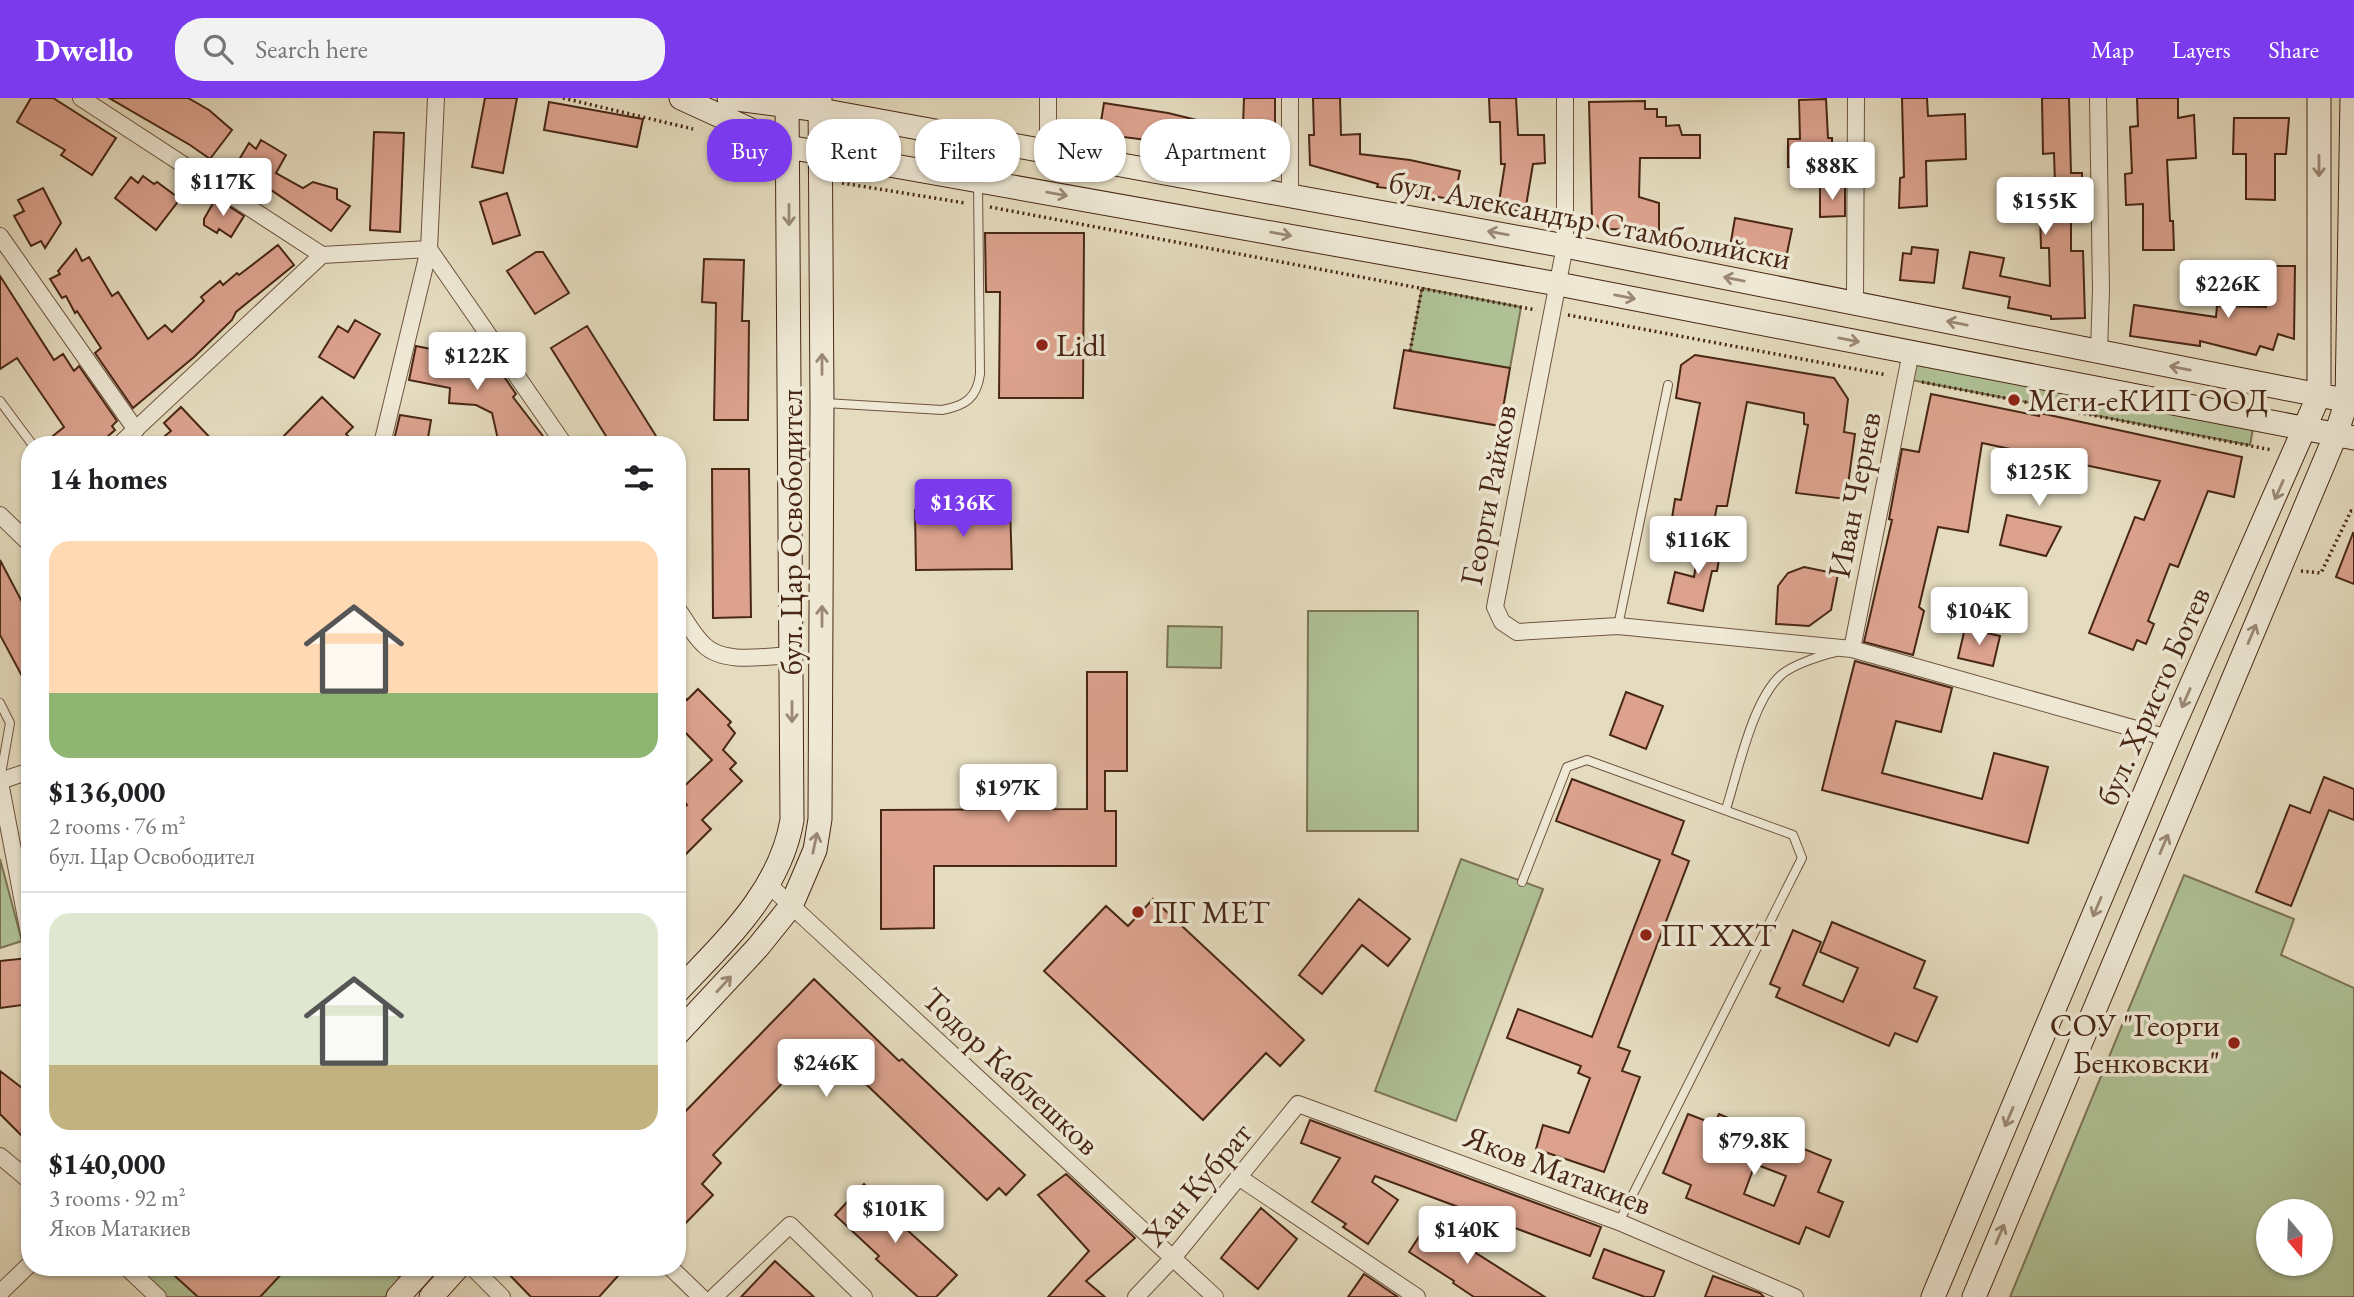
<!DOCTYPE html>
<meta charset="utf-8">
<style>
body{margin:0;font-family:"EB Garamond",serif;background:#f2f2f2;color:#202124;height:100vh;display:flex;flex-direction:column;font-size:26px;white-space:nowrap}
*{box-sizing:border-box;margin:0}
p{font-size:23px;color:#757577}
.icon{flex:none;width:38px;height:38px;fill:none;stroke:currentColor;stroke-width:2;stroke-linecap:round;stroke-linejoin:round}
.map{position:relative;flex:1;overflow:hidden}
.panel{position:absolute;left:21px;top:338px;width:665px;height:840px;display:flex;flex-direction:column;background:#fff;border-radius:28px;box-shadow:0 2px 5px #0004}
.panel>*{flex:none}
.banner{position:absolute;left:707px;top:21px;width:665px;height:63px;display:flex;gap:14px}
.needle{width:46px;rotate:161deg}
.controls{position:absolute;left:2256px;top:1101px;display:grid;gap:14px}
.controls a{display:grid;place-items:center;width:77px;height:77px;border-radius:50%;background:#fff;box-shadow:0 2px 5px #0004;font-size:35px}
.price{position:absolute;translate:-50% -60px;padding:0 16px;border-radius:7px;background:#fff;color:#222;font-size:23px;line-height:46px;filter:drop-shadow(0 2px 4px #0008)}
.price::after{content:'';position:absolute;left:50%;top:42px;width:21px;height:16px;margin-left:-10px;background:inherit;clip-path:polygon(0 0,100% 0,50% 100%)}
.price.active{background:#7c3aed;color:#fff}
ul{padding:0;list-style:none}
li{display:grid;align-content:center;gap:14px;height:371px;padding:0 28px}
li+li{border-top:2px solid #e0e0e0}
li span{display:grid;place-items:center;height:217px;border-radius:21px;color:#555}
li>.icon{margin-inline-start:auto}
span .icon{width:126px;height:126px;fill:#fffc;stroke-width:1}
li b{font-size:30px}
h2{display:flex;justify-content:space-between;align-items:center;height:84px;padding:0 28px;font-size:30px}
.chip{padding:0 24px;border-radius:28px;background:#fff;box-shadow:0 2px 5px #0004;font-size:24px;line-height:63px}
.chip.active{background:#7c3aed;color:#fff}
header{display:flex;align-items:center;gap:42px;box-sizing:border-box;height:98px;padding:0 35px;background:#7c3aed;color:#fff}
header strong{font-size:33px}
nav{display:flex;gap:38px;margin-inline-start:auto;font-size:24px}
.search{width:490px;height:63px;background:#f2f2f2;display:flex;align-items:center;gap:18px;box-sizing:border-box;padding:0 24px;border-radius:28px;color:#757577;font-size:26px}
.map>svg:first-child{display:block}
.green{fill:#afc296;stroke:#7c7455;stroke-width:2;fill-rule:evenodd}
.building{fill:#dca28e;stroke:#482714;stroke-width:2;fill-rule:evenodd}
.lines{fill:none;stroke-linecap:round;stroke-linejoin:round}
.lane-casing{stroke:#6f543f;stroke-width:10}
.street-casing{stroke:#6f543f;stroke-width:18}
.secondary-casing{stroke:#482714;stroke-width:25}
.path{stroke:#482714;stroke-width:3.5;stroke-dasharray:2 3.5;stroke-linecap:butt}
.lane{stroke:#eee8d5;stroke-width:8}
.street{stroke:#eee8d5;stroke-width:16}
.secondary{stroke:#eee8d5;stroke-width:23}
.oneway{stroke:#9b8874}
.poi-dot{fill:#8f2418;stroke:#eee8d5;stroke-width:2.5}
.labels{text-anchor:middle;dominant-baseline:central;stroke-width:7;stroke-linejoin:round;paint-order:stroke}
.street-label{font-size:32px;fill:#482714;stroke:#eee8d5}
.poi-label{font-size:32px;fill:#482714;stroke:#eee8d5;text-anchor:start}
</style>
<header>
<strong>Dwello</strong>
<div class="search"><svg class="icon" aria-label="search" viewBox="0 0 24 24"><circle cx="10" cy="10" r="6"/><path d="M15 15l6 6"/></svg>Search here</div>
<nav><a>Map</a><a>Layers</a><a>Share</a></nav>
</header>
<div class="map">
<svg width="2354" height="1199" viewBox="0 0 2354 1199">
<rect width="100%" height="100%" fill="#e5dcbf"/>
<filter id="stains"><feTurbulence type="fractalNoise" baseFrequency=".00286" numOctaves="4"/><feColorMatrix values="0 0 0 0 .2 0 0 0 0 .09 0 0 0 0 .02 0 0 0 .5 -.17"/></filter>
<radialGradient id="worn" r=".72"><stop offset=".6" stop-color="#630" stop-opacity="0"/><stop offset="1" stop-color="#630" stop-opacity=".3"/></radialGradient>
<path class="green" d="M1422 190 1521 209 1510 270 1410 253Z
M1911 254 2255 320 2250 347 1906 281Z
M1308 513H1418V733H1307Z
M1168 528 1222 529 1221 570 1167 569Z
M0 761 22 843 0 850Z
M1461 761 1543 791 1456 1023 1375 993Z
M2184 777 2294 821 2281 857 2354 890V1199H2010ZM2268 1113H2320V1166H2268Z
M126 1169H388L408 1187 398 1199H158Z"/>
<path class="building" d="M31 0H53L116 40 92 77 61 57 65 52 17 24Z
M109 0H188L209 12 232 32 210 61 190 47Z
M485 0H517L503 75 472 69Z
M1244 0H1275V27L1243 28Z
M1313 0H1340L1341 37 1360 36V56L1410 62 1460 73 1454 102 1428 97V95L1377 89 1378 86 1310 67 1309 37H1314Z
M1489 0H1516L1518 37H1544L1545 65 1533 66 1525 114 1498 110 1505 66H1501L1500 24H1490Z
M1902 0H1927L1928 18 1965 16 1966 61 1926 63 1927 108 1899 110 1900 80 1904 79Z
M2042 0H2069L2071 75H2082V105H2071V153H2083L2085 220 2051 221V218L2008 210 2010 199 1963 190 1970 154 2004 160 2000 178 2050 188 2049 150H2041L2040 116H2056L2054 55 2043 56Z
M2137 0H2178V20L2194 17 2196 60 2167 62 2170 123H2173L2174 152H2143V106L2126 107 2125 76 2132 75 2130 29 2138 28Z
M1826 1 1828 40H1832V69H1788V41H1800L1799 2Z
M1645 3V11H1657V19H1666V28L1679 27 1682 37H1700V60H1640L1639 99 1659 105V132L1601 131 1592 123 1589 4Z
M549 4 643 21 637 49 544 32Z
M1104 5 1168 15 1242 33 1236 60 1163 44 1099 36Z
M2234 20H2289L2286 56H2275V102L2246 101V56H2233Z
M374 34 404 35 400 134 370 132Z
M261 42 286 57 276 75 303 90 313 84 337 91V101L350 108 331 133 268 90 266 93 261 90 254 100 227 82 249 45 256 51Z
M143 78 154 86 157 84 180 101 156 132 115 100 131 79 138 85Z
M1845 88V118L1820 119V89Z
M43 90 61 125 45 150 41 143 31 148 14 118 24 113 18 102Z
M507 95 520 137 493 146 480 104Z
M216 100 244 118 231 139 219 131 217 135 204 127V121Z
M1735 120 1792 131 1786 160 1730 149Z
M985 135H1084L1083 300H999L1000 194H986Z
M278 147 294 167 236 214 232 222 194 259 133 310 95 255 101 250 77 213 75 215 66 198 62 200 50 181 60 176 58 173 76 151 82 163 89 159 112 198 118 194 148 241 165 227 172 234 204 203 201 199 220 183 223 187 237 175 239 177Z
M1912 149 1938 152 1934 185 1900 182 1903 155 1911 156Z
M536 154H543L569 195 535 216 507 173Z
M704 161 744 162 742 223H749L748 322H714L716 205 702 204Z
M2265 168H2295L2294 241 2278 236 2273 252 2260 248 2256 257 2200 243V248L2130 238 2134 207 2216 219 2217 208 2266 209Z
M0 178 54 262 63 256 74 273 79 268 117 323 112 328 115 332 99 346H43L64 329 17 260 0 271Z
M355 222 380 236 354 280 319 259 338 228 348 234Z
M587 228 661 346H611L551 250Z
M416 248 481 261 498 270 516 296 513 299 549 346H499L492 315 476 307 449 305 450 290 409 282Z
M1404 252 1510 270 1500 328 1394 310Z
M1695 257 1834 280 1848 301 1844 334 1855 336 1846 401 1796 395 1808 327 1804 326V315L1747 304 1727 408H1717L1712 434 1671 427 1675 401 1681 402 1700 305 1676 300 1681 267Z
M1931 296 2039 318 2040 315 2242 359 2234 399 2208 393 2178 469 2170 466 2148 523 2154 526 2146 546 2137 542 2133 552 2089 535 2135 419 2144 422 2160 383 1982 345 1968 434 1938 429 1919 509 1924 513 1913 557 1864 544 1892 422 1889 421 1902 351 1919 354Z
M322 299 353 329 346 336 356 346H276Z
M181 309 216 346H155L171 333 164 325Z
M400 317 431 322 427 346H393Z
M712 371H749L751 519 713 520Z
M1010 410 1012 471 916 472 915 412Z
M2007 417 2061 429 2046 458 2000 447Z
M2353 435 2354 436V486L2336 479Z
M1701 436 1723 439 1717 473H1712L1703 513 1668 505 1675 474 1694 479Z
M0 462 30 519V593L0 537Z
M1804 469 1838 476 1831 512 1809 528 1776 526 1778 488 1788 475Z
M1965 530 2000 538 1993 568 1958 560Z
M1855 563 1952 590 1941 634 1896 623 1882 675 1982 701 1994 655 2048 669 2028 745 1822 692Z
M1087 574H1127V673H1105V713H1116V768H934V830L881 831V712L1087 711Z
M698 591 731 624 728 627 735 635 723 652 736 665 730 671 742 683 702 722 711 731 677 765V717L687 707 677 695 712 662 677 626V592L687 602Z
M1626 594 1663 608 1646 651 1610 637Z
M2324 679 2354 691V722L2329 712 2291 808 2256 794 2290 707 2310 715Z
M1572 681 1684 723 1672 756 1689 763 1618 949 1630 953 1622 973 1640 979 1604 1074 1536 1051 1543 1027 1569 1035 1590 980 1578 975 1581 968 1507 940 1518 911 1592 939 1660 762 1556 723Z
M1153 801 1304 942 1280 968 1266 955 1203 1022 1044 873 1106 808 1128 828Z
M1359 801 1410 841 1388 868 1362 847 1322 896 1299 877Z
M1832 824 1925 863 1914 890 1937 899 1917 944 1895 935 1889 948 1776 899 1780 890 1770 886 1793 832 1821 844 1803 887 1843 904 1858 870 1820 854Z
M28 860 30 906 0 910V863Z
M814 881 899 963 902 961 1025 1077 1006 1097 999 1090 987 1102 822 944 713 1057 721 1065 702 1086 713 1097 677 1134V1022Z
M0 973 30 996V1046L0 1016Z
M1688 1016 1714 1026 1719 1016 1831 1062 1818 1094 1843 1104 1829 1139 1806 1129 1799 1146 1686 1100 1691 1087 1663 1075ZM1755 1066 1786 1078 1774 1108 1744 1096Z
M1310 1022 1601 1129 1590 1158 1375 1078 1372 1084 1398 1102 1368 1146 1343 1129 1346 1126 1312 1104 1340 1060 1301 1045Z
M1066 1076 1135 1140 1086 1183 1105 1199H1048L1089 1153 1038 1097Z
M864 1086 889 1110 886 1113 957 1177 936 1199H918L876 1161 879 1158 835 1117Z
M1261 1110 1297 1141 1258 1191 1221 1160Z
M1430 1122 1453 1137 1451 1139 1545 1199H1474L1453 1185 1454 1183 1409 1154Z
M1604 1151 1664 1173 1654 1199H1645L1593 1180Z
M775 1163 814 1199H741Z
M165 1169H288L260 1199H198Z
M502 1169H626L599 1199H531Z
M1364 1176 1398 1199H1348Z
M1713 1178 1760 1195 1764 1199H1705Z"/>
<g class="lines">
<defs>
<path id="lane" d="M0 303 32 346
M825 305 942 312C965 308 977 300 980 276L978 84
M1618 528 1668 287
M0 605 10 625 0 682
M1726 711C1738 674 1752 603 1781 577 1792 567 1822 557 1836 554
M1522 784 1567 669 1587 662 1793 737 1802 760 1619 1124"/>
<path id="street" d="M81 0 322 157 429 151 382 346
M436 0 429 151 564 346
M1048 0V53
M1565 0V148L1495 509 1502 524 1517 534 1618 528 1852 551 2168 640
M2098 0 2101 192 2099 253
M1290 97V0
M0 138 136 332
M1855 205 1856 0
M120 346 322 157
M0 417 30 446
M677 510C685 521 693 537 704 547 724 567 766 558 792 557
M1852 551 1911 254
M0 683 30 673
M0 684 30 841
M769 787 1215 1199
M0 1058 30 1083
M1240 1080 1417 1199
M126 1169 158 1199
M472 1169 502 1199
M670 1169 701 1199
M0 1195 30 1166
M714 1199 790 1127 864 1199
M1136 1199 1173 1160 1298 1006 1619 1124 1795 1199"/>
<path id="secondary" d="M681 0 788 49 1558 186 2354 340
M729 0 820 12 1565 148 2354 304
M677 894C725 843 780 793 792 722L787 0
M677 936 758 849 791 808 815 752 820 721 822 305 820 0
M398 1199 425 1169
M431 1199 458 1169
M1933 1199 2168 640 2319 297V0
M1974 1199 2336 336 2347 303 2352 0"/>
</defs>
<use href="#lane" class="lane-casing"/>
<use href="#street" class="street-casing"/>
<use href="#secondary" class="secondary-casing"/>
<path class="path" d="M563 0 693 31
M842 85 965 105
M990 109 1536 212
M1568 217 1887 277
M1410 253 1422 190
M1922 284 2272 352
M2301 473 2321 475 2351 413 2354 414
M385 1169 393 1175"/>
<use href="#lane" class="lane"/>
<use href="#street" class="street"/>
<use href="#secondary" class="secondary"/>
</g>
<defs><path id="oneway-shaft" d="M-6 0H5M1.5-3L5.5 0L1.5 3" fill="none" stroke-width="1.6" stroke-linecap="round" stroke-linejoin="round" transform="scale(1.75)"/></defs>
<g class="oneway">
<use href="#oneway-shaft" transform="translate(2319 68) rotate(90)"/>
<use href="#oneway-shaft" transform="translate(1057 96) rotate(10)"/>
<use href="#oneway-shaft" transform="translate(789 117) rotate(90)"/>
<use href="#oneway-shaft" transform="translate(1498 135) rotate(-170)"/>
<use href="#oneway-shaft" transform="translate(1281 136) rotate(10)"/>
<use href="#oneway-shaft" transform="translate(1734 181) rotate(-169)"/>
<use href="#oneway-shaft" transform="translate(1625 199) rotate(11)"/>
<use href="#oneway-shaft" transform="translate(1957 225) rotate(-169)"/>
<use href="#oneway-shaft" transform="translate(1849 242) rotate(11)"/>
<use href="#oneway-shaft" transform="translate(822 266) rotate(-90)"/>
<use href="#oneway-shaft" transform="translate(2180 270) rotate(-169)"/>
<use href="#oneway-shaft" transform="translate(2279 392) rotate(114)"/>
<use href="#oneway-shaft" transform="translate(822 518) rotate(-90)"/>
<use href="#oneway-shaft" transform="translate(2252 536) rotate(-67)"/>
<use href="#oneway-shaft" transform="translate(2186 600) rotate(114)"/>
<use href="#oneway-shaft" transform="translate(792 614) rotate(90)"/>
<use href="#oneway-shaft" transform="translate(815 745) rotate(-78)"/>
<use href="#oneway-shaft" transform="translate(2164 746) rotate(-67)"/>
<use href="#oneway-shaft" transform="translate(2097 809) rotate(113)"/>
<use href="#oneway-shaft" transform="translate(724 886) rotate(-47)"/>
<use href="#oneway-shaft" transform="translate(2009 1019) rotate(113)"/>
<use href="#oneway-shaft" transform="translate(2000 1136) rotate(-67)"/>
</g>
<g class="poi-dot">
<circle cx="1042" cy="247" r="7"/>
<circle cx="2014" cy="302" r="7"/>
<circle cx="1138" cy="814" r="7"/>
<circle cx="1646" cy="837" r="7"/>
<circle cx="2234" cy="945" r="7"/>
</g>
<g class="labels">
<g class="street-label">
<text transform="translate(1590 122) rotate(11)">бул. Александър Стамболийски</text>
<text transform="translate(1488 397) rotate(-79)">Георги Райков</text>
<text transform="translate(1854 397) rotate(-79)">Иван Чернев</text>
<text transform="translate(791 434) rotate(-90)">бул. Цар Освободител</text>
<text transform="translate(2153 598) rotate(-66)">бул. Христо Ботев</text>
<text transform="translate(1011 973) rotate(43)">Тодор Каблешков</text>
<text transform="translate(1558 1072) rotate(21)">Яков Матакиев</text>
<text transform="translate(1197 1086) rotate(-50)">Хан Кубрат</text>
</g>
<g class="poi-label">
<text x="1056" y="247">Lidl</text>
<text x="2028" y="302">Меги-еКИП ООД</text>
<text x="1152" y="814">ПГ МЕТ</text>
<text x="1660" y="837">ПГ ХХТ</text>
<text x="2220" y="927" text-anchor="end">СОУ "Георги<tspan x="2220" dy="37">Бенковски"</tspan></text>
</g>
</g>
<rect width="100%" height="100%" filter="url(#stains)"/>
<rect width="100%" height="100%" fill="url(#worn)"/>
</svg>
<div class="controls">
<a><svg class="needle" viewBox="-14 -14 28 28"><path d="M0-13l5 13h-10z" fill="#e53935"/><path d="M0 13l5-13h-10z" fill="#757577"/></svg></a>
</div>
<b class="price" style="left:1832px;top:104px">$88K</b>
<b class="price" style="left:223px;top:120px">$117K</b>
<b class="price" style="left:2045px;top:139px">$155K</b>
<b class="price" style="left:2228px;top:222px">$226K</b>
<b class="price" style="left:477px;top:294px">$122K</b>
<b class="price" style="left:2039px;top:410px">$125K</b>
<b class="price active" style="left:963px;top:441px">$136K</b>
<b class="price" style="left:1698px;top:478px">$116K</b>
<b class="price" style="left:1979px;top:549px">$104K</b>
<b class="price" style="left:1008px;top:726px">$197K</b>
<b class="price" style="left:826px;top:1001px">$246K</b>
<b class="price" style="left:1754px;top:1079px">$79.8K</b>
<b class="price" style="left:895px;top:1147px">$101K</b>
<b class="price" style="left:1467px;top:1168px">$140K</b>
<div class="banner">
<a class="chip active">Buy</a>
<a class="chip">Rent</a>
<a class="chip">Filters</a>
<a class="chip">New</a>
<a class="chip">Apartment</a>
</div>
<section class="panel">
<h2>14 homes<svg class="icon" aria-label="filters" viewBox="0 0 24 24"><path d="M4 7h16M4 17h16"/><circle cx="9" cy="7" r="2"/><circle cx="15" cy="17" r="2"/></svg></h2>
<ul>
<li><span style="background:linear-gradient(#ffd9b3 70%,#8fb573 0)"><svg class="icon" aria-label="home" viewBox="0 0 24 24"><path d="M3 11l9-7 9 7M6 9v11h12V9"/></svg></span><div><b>$136,000</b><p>2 rooms · 76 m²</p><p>бул. Цар Освободител</p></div></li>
<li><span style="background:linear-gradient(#dfe7d0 70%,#c2b280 0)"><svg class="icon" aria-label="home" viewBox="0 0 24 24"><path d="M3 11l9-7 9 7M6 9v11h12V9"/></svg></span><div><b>$140,000</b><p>3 rooms · 92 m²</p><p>Яков Матакиев</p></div></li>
</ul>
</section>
</div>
